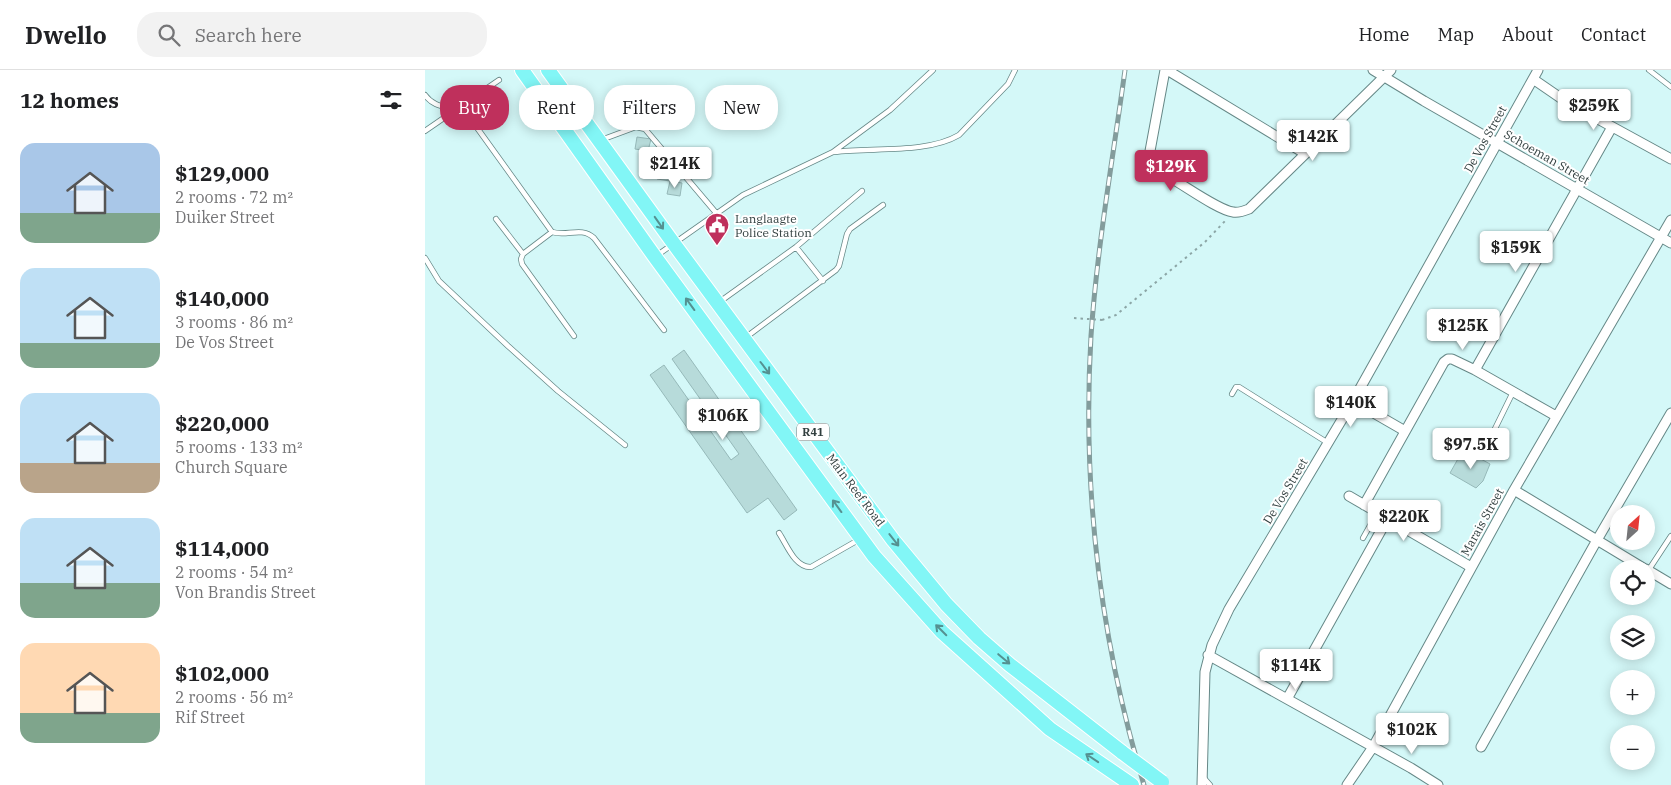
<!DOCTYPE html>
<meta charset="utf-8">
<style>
body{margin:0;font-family:"IBM Plex Serif",serif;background:#f2f2f2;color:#202124;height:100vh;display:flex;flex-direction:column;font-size:19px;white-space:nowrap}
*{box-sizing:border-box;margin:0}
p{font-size:16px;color:#757577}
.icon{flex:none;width:28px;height:28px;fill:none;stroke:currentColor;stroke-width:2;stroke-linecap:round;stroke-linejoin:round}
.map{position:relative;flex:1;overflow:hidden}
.sheet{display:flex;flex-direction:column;background:#fff;width:425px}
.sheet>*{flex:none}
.guide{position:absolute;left:15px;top:15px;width:475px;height:45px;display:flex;gap:10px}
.needle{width:32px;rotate:27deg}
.controls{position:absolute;left:1185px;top:435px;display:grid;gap:10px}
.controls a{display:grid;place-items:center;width:45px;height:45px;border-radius:50%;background:#fff;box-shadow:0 2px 12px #0003;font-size:25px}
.price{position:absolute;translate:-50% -42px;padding:0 11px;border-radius:5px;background:#fff;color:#222;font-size:16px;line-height:32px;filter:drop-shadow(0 1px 2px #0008)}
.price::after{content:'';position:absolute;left:50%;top:30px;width:15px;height:11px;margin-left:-8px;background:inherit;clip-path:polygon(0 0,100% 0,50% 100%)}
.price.active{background:#bf305c;color:#fff}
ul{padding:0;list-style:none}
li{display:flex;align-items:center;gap:15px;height:125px;padding:0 20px}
li span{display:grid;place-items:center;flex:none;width:140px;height:100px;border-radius:15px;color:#555}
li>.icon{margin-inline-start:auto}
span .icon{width:60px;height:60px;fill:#fffc;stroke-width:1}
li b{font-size:21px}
h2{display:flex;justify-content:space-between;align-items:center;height:60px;padding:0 20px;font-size:21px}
.pill{padding:0 18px;border-radius:20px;background:#fff;box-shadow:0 2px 12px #0003;font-size:18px;line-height:45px}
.pill.active{background:#bf305c;color:#fff}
header{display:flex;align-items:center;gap:30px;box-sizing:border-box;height:70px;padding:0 25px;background:#fff;border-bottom:1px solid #e0e0e0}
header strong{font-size:24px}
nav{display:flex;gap:28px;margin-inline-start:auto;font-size:18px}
.search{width:350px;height:45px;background:#f2f2f2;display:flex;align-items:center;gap:12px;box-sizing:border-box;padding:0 18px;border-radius:20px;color:#757577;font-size:19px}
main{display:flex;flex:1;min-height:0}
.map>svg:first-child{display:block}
.building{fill:#b7dbda;stroke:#96b9b9}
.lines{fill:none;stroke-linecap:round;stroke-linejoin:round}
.lane-casing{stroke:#668887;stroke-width:6}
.street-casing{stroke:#668887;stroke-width:11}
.primary-casing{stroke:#fff;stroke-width:16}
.path{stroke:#8ca6a6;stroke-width:2;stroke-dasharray:2.5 4;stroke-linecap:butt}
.lane{stroke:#fff;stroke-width:4.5}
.street{stroke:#fff;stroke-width:9}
.primary{stroke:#82f6f6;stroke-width:14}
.rail-casing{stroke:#839c9c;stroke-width:5}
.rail{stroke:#fff;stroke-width:3;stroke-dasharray:9;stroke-linecap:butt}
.primary-bridge-casing{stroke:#fff;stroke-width:16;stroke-linecap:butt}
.path-bridge{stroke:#8ca6a6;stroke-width:2;stroke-dasharray:2.5 4;stroke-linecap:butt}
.primary-bridge{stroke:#82f6f6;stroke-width:14}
.oneway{stroke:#559191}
.labels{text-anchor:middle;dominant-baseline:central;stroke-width:4;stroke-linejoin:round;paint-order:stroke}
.shield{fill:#fff;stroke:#6f7979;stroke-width:1}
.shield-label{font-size:11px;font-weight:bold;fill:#313f3f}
.street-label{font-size:12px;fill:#313f3f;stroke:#fff}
.poi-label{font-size:12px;fill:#313f3f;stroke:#fff;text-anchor:start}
</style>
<header>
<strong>Dwello</strong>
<div class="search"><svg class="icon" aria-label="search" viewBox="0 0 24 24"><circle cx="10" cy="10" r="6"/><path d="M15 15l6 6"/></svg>Search here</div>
<nav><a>Home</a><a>Map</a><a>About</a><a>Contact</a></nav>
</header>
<main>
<section class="sheet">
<h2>12 homes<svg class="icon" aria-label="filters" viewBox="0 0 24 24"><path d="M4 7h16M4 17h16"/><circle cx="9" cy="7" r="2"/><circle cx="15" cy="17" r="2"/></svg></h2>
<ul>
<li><span style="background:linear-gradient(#a9c7e8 70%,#7fa58c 0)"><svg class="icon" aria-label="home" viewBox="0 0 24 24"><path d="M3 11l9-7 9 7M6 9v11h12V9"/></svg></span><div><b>$129,000</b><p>2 rooms · 72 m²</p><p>Duiker Street</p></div></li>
<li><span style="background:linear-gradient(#bfe0f5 75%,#7fa58c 0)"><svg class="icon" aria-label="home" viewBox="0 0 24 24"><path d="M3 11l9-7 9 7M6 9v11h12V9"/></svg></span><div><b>$140,000</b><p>3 rooms · 86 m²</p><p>De Vos Street</p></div></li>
<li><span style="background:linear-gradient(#bfe0f5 70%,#b9a48a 0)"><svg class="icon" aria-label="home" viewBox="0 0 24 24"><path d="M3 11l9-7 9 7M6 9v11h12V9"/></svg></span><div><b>$220,000</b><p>5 rooms · 133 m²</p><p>Church Square</p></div></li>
<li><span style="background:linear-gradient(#bfe0f5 65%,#7fa58c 0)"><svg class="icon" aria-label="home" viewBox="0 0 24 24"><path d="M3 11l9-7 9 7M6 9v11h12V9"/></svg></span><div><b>$114,000</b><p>2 rooms · 54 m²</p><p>Von Brandis Street</p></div></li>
<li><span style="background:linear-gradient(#ffd9b3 70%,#7fa58c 0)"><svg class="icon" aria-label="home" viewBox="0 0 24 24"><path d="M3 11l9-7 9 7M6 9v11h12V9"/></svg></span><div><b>$102,000</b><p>2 rooms · 56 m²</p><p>Rif Street</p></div></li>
</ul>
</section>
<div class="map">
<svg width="1246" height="715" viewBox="0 0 1246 715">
<rect width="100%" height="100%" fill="#d4f8f8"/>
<path class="building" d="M212 67 226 69 223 81 210 79Z
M223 81 236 84 234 95 221 93Z
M234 95 247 97 245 111 232 109Z
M245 111 257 113 255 126 242 124Z
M259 280 372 440 359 450 343 428 322 443 225 305 239 295 306 390 314 384 247 289Z
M1045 383 1065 394 1058 411 1051 418 1025 403 1034 387 1041 391Z"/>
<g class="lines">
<defs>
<path id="lane" d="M1224 0 1246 17
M0 25C11 41 32 35 45 48L127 162C142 167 156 156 169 168L239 260
M0 61 74 10
M176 70 211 57 220 59 292 144
M409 82C446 77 502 84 534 65L583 14 590 0
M71 149 98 184 127 162
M371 177 398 211
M98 184 96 189 97 194 149 266
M231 186 318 125 408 82 465 40 508 0
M0 188 14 211 83 276 133 321 200 375
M293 233 371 177 437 121
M320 268 411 200 414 196 422 164 425 159 458 135
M807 324 811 317H814L903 373
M1061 377 1088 322
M354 463C362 475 370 498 386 497L435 469
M938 468 952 443
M1223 501 1246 466
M778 707 785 715"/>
<path id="street" d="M740 0 725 81C729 93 734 100 744 107 759 115 793 140 808 142 813 143 819 141 824 139L966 0
M742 0 879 83
M948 0 999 31 1246 173
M1108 9 1140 31 1246 89
M1050 300 1187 57
M928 331 980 361
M1089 420 1220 499
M924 426 1046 497
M939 435 1019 292 1023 289H1027L1050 300 1131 346
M1221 499 1246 514
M783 585 986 698 1013 715
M862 629 963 448
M1056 677 1172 470 1246 343
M777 715 780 602 787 575 804 539 928 331 1113 0
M922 715 948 677 1089 420 1246 150"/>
<path id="primary" d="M97 0 230 187 449 486 517 562 625 659 707 715
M123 0 249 174 468 470 521 534 554 568 585 595 698 683"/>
</defs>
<use href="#lane" class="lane-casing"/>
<use href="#street" class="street-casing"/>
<use href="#primary" class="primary-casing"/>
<path class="path" d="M677 250 691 245 780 172 801 150"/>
<use href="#lane" class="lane"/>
<use href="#street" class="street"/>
<use href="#primary" class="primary"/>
<defs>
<path id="rail" d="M700 0C688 88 672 177 666 266 657 418 675 569 719 715"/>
</defs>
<use href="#rail" class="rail-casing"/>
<use href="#rail" class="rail"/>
<defs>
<path id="primary-bridge" d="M698 683 737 712"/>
</defs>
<use href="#primary-bridge" class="primary-bridge-casing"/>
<path class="path-bridge" d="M649 248 677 250"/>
<use href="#primary-bridge" class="primary-bridge"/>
</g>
<defs><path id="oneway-shaft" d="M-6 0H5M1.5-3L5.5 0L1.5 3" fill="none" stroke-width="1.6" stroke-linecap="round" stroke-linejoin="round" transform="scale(1.25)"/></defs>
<g class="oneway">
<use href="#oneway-shaft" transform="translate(234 153) rotate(55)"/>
<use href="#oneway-shaft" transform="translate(265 234) rotate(-126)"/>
<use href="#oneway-shaft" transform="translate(340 298) rotate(53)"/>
<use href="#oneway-shaft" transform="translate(412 436) rotate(-126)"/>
<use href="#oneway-shaft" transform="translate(469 470) rotate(52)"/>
<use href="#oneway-shaft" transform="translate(516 560) rotate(-135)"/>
<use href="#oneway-shaft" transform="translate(579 589) rotate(40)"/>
<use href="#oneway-shaft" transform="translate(667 688) rotate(-146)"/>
</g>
<defs>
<symbol id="civic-pin" viewBox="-11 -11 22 30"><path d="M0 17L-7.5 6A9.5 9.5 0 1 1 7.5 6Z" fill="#bf305c" stroke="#fff"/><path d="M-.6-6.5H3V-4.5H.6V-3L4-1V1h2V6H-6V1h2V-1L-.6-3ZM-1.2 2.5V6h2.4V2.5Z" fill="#fff"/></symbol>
</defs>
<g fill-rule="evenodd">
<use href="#civic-pin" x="278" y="141" width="28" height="38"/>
</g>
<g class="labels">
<rect class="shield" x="372" y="353.5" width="32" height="17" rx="4"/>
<g class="shield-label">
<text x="388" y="362">R41</text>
</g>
<g class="street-label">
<text transform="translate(1060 69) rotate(-61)">De Vos Street</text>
<text transform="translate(1122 87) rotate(30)">Schoeman Street</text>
<text transform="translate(431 420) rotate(53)">Main Reef Road</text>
<text transform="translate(860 421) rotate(-59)">De Vos Street</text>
<text transform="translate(1057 452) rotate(-61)">Marais Street</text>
</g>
<g class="poi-label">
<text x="310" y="148">Langlaagte<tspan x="310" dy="14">Police Station</tspan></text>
</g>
</g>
</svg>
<div class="controls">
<a><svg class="needle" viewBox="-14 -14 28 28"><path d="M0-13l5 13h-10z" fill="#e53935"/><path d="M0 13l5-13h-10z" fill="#757577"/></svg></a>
<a><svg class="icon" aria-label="locate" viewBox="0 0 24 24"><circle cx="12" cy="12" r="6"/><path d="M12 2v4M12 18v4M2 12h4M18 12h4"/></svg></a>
<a><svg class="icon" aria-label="layers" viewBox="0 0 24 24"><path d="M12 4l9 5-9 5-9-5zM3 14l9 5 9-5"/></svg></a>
<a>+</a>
<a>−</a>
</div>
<b class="price" style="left:1169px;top:61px">$259K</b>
<b class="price" style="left:888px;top:92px">$142K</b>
<b class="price" style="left:250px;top:119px">$214K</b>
<b class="price active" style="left:746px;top:122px">$129K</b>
<b class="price" style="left:1091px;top:203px">$159K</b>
<b class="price" style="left:1038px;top:281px">$125K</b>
<b class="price" style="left:926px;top:358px">$140K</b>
<b class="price" style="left:298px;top:371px">$106K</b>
<b class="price" style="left:1046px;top:400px">$97.5K</b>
<b class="price" style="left:979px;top:472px">$220K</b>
<b class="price" style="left:871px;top:621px">$114K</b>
<b class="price" style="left:987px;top:685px">$102K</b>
<div class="guide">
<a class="pill active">Buy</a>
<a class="pill">Rent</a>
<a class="pill">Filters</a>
<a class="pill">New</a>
</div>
</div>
</main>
